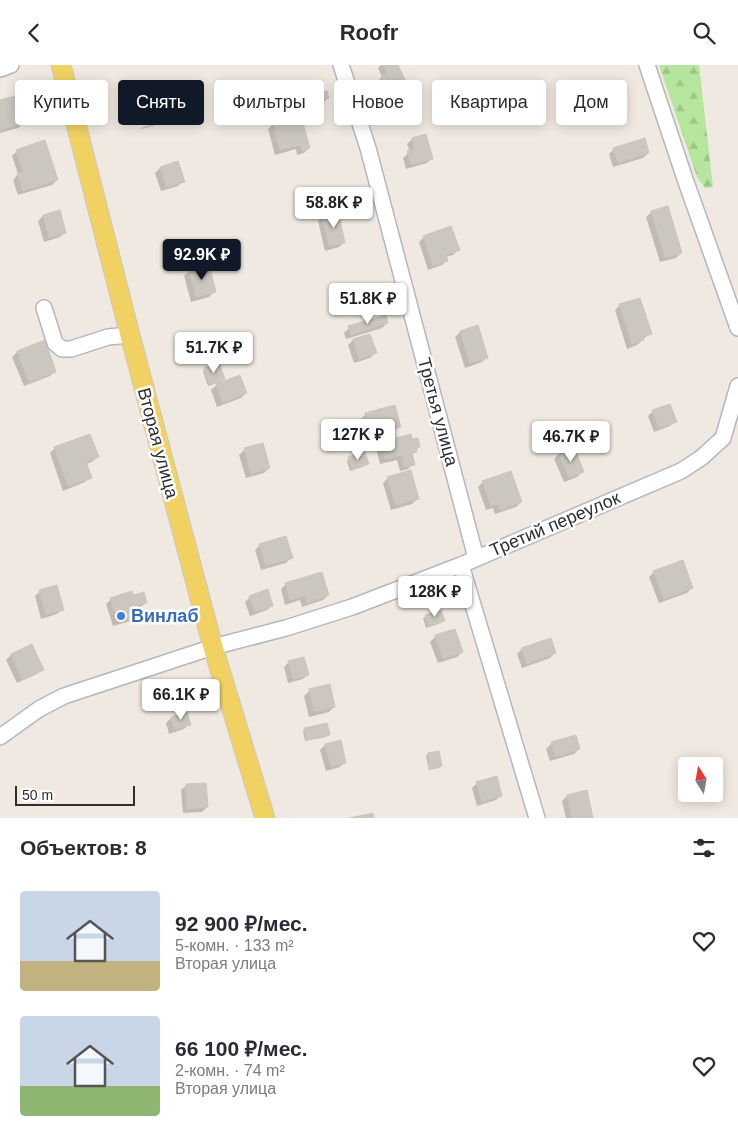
<!DOCTYPE html>
<html lang="ru">
<meta charset="utf-8">
<style>
body{margin:0;font-family:Helvetica,sans-serif;background:#f2f2f3;color:#2b2b33;height:100vh;display:flex;flex-direction:column;font-size:19px;white-space:nowrap}
*{box-sizing:border-box;margin:0}
p{font-size:16px;color:#7c7c81}
.icon{flex:none;width:28px;height:28px;fill:none;stroke:currentColor;stroke-width:2;stroke-linecap:round;stroke-linejoin:round}
.map{position:relative;height:753px;overflow:hidden}
.panel{display:flex;flex-direction:column;background:#fff;flex:1}
.panel>*{flex:none}
.banner{position:absolute;left:15px;top:15px;width:709px;height:45px;display:flex;gap:10px}
.needle{width:32px;rotate:349deg}
.buttons{position:absolute;left:678px;top:692px;display:grid;gap:10px}
.buttons a{display:grid;place-items:center;width:45px;height:45px;border-radius:5px;background:#fff;box-shadow:0 2px 12px #0003;font-size:25px}
.scale{position:absolute;left:15px;bottom:12px;width:120px;box-sizing:border-box;padding-left:5px;border:2px solid #2e2e2e;border-top:0;font-size:14px;line-height:18px;white-space:nowrap;color:#2e2e2e;-webkit-text-stroke:4px #fff;paint-order:stroke}
.price{position:absolute;translate:-50% -42px;padding:0 11px;border-radius:5px;background:#fff;color:#222;font-size:16px;line-height:32px;filter:drop-shadow(0 1px 2px #0008)}
.price::after{content:'';position:absolute;left:50%;top:30px;width:15px;height:11px;margin-left:-8px;background:inherit;clip-path:polygon(0 0,100% 0,50% 100%)}
.price.active{background:#111827;color:#fff}
ul{padding:0;list-style:none}
li{display:flex;align-items:center;gap:15px;height:125px;padding:0 20px}
li span{display:grid;place-items:center;flex:none;width:140px;height:100px;border-radius:5px;color:#555}
li>.icon{margin-inline-start:auto}
span .icon{width:60px;height:60px;fill:#fffc;stroke-width:1}
li b{font-size:21px}
h2{display:flex;justify-content:space-between;align-items:center;height:60px;padding:0 20px;font-size:21px}
.tag{padding:0 18px;border-radius:5px;background:#fff;box-shadow:0 2px 12px #0003;font-size:18px;line-height:45px}
.tag.active{background:#111827;color:#fff}
header{display:flex;justify-content:space-between;align-items:center;height:65px;padding:0 20px;background:#fff;font-size:22px;font-weight:700}
.map>svg:first-child{display:block}
.forest{fill:url(#forest-firs)}
.shadow{fill:#0003}
.building{fill:#cbc7bf;stroke:#cbc5ba}
.lines{fill:none;stroke-linecap:round;stroke-linejoin:round}
.minor-casing{stroke:#b4b7c1;stroke-width:18}
.major-casing{stroke:#c9c9c9;stroke-width:21}
.minor{stroke:#fff;stroke-width:15}
.major{stroke:#f2d163;stroke-width:19}
.shop-dot{fill:#3f7fe0;stroke:#fff;stroke-width:2}
.labels{text-anchor:middle;dominant-baseline:central;stroke-width:5;stroke-linejoin:round;paint-order:stroke}
.street-label{font-size:18px;fill:#2e2e2e;stroke:#fff}
.shop-label{font-size:18px;font-weight:bold;fill:#366cbe;stroke:#fff;text-anchor:start}
</style>
<header><svg class="icon" aria-label="back" viewBox="0 0 24 24"><path d="M15 5l-7 7 7 7"/></svg>Roofr<svg class="icon" aria-label="search" viewBox="0 0 24 24"><circle cx="10" cy="10" r="6"/><path d="M15 15l6 6"/></svg></header>
<div class="map">
<svg width="738" height="753" viewBox="0 0 738 753">
<defs>
<pattern id="forest-firs" width="22" height="20" patternUnits="userSpaceOnUse" patternTransform="scale(1.25)"><rect width="22" height="20" fill="#b6e59e"/><path d="M5 1l3.5 6h-7zM16 11l3.5 6h-7z" fill="#9dc588"/></pattern>
</defs>
<rect width="100%" height="100%" fill="#efe9e1"/>
<path class="forest" d="M659 0H699L713 122 705 123 697 112Z"/>
<path class="shadow" d="M381 0H397L408 23 403 28 386 36 377 17 382 12 378 3Z
M328 33 323 38 301 45 300 40 305 35Z
M0 37 30 46 25 51 21 52 23 58 18 63 0 68Z
M141 42 164 54 159 59 141 64V63L160 57V55L140 60 136 47Z
M273 59 309 83 304 88 297 90 296 84 275 90 268 64Z
M412 74 432 93 427 98 406 104 403 93 410 87 407 79Z
M614 84 648 88 643 93 613 102 609 89Z
M17 86 57 115 52 120 18 130 13 115 18 109 12 91Z
M160 103 183 116 178 121 161 126 155 108Z
M59 147 65 167 60 172 44 177 38 156 43 151Z
M652 147 681 188 676 193 660 197 646 152Z
M323 150 344 177 339 182 325 186 318 156Z
M424 172 458 185 453 190 446 192 447 195 442 200 428 205 419 177Z
M190 206 214 227 209 232 191 237 184 211Z
M620 240 650 268 637 280 627 284 615 245Z
M387 258 382 263 346 274 344 268 349 263Z
M460 267 487 292 482 297 465 303 455 272Z
M369 270 375 288 370 293 354 298 348 280 353 275Z
M17 287 55 306 50 311 24 321 12 292Z
M205 304 224 314 218 319 246 328 241 333 217 342 211 325 220 317 208 321 203 306Z
M653 346 675 356 670 361 654 367 648 351Z
M366 349 399 361 394 366 366 374 361 354Z
M397 374 419 382 411 391 413 399 408 404 400 406 397 395 380 399 377 387 382 382 392 379Z
M262 380 269 403 264 408 246 413 239 390 244 385Z
M55 383 97 392 92 397 86 399 90 412 85 417 63 426 50 388Z
M559 389 582 407 577 412 564 417 554 394Z
M349 393 367 399 365 401 350 406 347 396Z
M388 413 417 434 412 439 391 445 383 418Z
M483 417 521 437 516 442 495 449 493 443 486 445 478 422Z
M260 480 291 493 286 498 261 505 255 485Z
M654 507 692 523 687 528 659 538 649 512Z
M286 519 328 530 323 535 302 542 300 535 285 540 281 524Z
M40 526 62 544 57 549 41 554 35 531Z
M132 532 146 537 141 542 137 543 139 550 134 555 113 561 106 539 111 534Z
M250 532 272 540 267 545 250 551 245 537Z
M440 546 444 556 426 563 423 553Z
M454 565 462 587 457 592 438 598 430 577 435 572Z
M32 581 42 604 37 609 17 618 6 595 11 590Z
M522 584 555 588 550 593 522 603 517 589Z
M289 597 308 609 303 614 288 618 284 602Z
M329 621 334 642 329 647 309 652 304 631 309 626Z
M171 653 189 659 184 664 169 669 166 658Z
M305 664 328 670 326 672 305 676 303 666Z
M575 672 579 684 574 689 550 696 546 684 551 679Z
M325 680 345 697 340 702 326 706 320 685Z
M428 689 441 701 439 703 429 705 426 691Z
M477 718 501 730 496 735 477 741 472 723Z
M187 720 207 742 202 747 183 748 181 725Z
M567 731 592 753H566L562 736Z"/>
<path class="building" d="M383 0H398L409 23 391 32 381 11 387 8Z
M327 26 329 33 306 40 304 33Z
M26 28 31 46 21 49 24 58 0 65V35Z
M161 36 166 55 146 60 141 41Z
M301 51 310 83 302 86 301 80 280 85 273 58Z
M426 69 433 94 411 100 407 86 415 84 412 73Z
M645 73 649 88 618 98 613 83Z
M45 75 58 115 23 126 17 108 23 107 16 85Z
M178 96 185 117 166 122 160 102Z
M668 141 682 188 665 193 651 146Z
M60 145 66 168 49 173 43 150Z
M338 146 345 178 329 181 322 149Z
M451 161 460 185 446 190 448 196 433 201 423 171Z
M209 200 216 227 196 232 189 205Z
M640 233 652 269 643 272 644 275 632 279 619 239Z
M386 250 388 258 351 270 348 261Z
M478 260 488 293 470 298 460 266Z
M370 269 377 288 359 294 353 274Z
M45 275 56 307 29 317 17 286Z
M219 298 225 314 210 320 204 303Z
M240 310 247 328 223 338 216 319Z
M670 339 677 357 659 363 652 345Z
M395 340 401 362 371 370 365 348Z
M90 369 99 392 86 397 92 413 68 421 54 382Z
M411 369 412 374 418 373 420 382 416 383 417 387 412 388 415 400 404 402 402 390 385 394 382 381 397 377 396 373Z
M263 378 270 403 251 409 244 383Z
M574 382 584 407 569 413 559 388Z
M365 387 369 399 352 404 348 392Z
M411 405 419 434 395 440 387 412Z
M511 406 522 437 500 445 498 439 491 441 482 416Z
M286 471 293 493 266 501 259 479Z
M683 495 693 523 664 534 653 506Z
M322 507 329 530 307 538 305 531 290 535 285 518Z
M57 520 64 545 46 549 39 525Z
M268 524 273 541 255 547 249 531Z
M132 526 133 530 144 527 147 538 137 540 140 550 118 557 110 533Z
M441 545 445 556 429 562 425 550Z
M455 564 463 587 443 594 435 570Z
M551 573 556 588 527 599 521 583Z
M32 579 44 605 22 614 11 589Z
M304 592 309 610 293 614 288 596Z
M330 619 335 642 314 647 309 624Z
M187 647 191 660 174 664 171 652Z
M327 658 330 670 307 675 304 663Z
M576 670 580 684 555 692 551 677Z
M341 675 346 698 331 702 325 679Z
M439 686 442 701 430 704 428 688Z
M497 711 502 731 482 737 476 717Z
M206 718 208 742 187 744 186 719Z
M587 725 593 753H572L567 730Z
M373 748 374 753H350Z"/>
<g class="lines">
<defs>
<path id="minor" d="M341 0 368 83 476 493
M647 0 685 114 738 263
M0 4 11 0
M44 243 55 278 62 284H71L108 272 130 270
M461 500 537 753
M0 672 39 644 64 631 213 582 286 563 352 542 461 500 681 406 701 393 723 373 738 321"/>
<path id="major" d="M61 0 130 270 213 582 265 753"/>
</defs>
<use href="#minor" class="minor-casing"/>
<use href="#major" class="major-casing"/>
<use href="#minor" class="minor"/>
<use href="#major" class="major"/>
</g>
<circle class="shop-dot" cx="121" cy="551" r="5"/>
<g class="labels">
<g class="street-label">
<text transform="translate(438 347) rotate(75)">Третья улица</text>
<text transform="translate(158 378) rotate(75)">Вторая улица</text>
<text transform="translate(555 459) rotate(-23)">Третий переулок</text>
</g>
<g class="shop-label">
<text x="131" y="551">Винлаб</text>
</g>
</g>
</svg>
<div class="buttons">
<a><svg class="needle" viewBox="-14 -14 28 28"><path d="M0-13l5 13h-10z" fill="#e53935"/><path d="M0 13l5-13h-10z" fill="#7c7c81"/></svg></a>
</div>
<div class="scale">50 m</div>
<b class="price" style="left:334px;top:164px">58.8K ₽</b>
<b class="price active" style="left:202px;top:216px">92.9K ₽</b>
<b class="price" style="left:368px;top:260px">51.8K ₽</b>
<b class="price" style="left:214px;top:309px">51.7K ₽</b>
<b class="price" style="left:358px;top:396px">127K ₽</b>
<b class="price" style="left:571px;top:398px">46.7K ₽</b>
<b class="price" style="left:435px;top:553px">128K ₽</b>
<b class="price" style="left:181px;top:656px">66.1K ₽</b>
<div class="banner">
<a class="tag">Купить</a>
<a class="tag active">Снять</a>
<a class="tag">Фильтры</a>
<a class="tag">Новое</a>
<a class="tag">Квартира</a>
<a class="tag">Дом</a>
</div>
</div>
<section class="panel">
<h2>Объектов: 8<svg class="icon" aria-label="filters" viewBox="0 0 24 24"><path d="M4 7h16M4 17h16"/><circle cx="9" cy="7" r="2"/><circle cx="15" cy="17" r="2"/></svg></h2>
<ul>
<li><span style="background:linear-gradient(#c9d6e8 70%,#c2b280 0)"><svg class="icon" aria-label="home" viewBox="0 0 24 24"><path d="M3 11l9-7 9 7M6 9v11h12V9"/></svg></span><div><b>92 900 ₽/мес.</b><p>5-комн. · 133 m²</p><p>Вторая улица</p></div><svg class="icon" aria-label="heart" viewBox="0 0 24 24"><path d="M12 20l-8-8c-3-5 5-10 8-4 3-6 11-1 8 4z"/></svg></li>
<li><span style="background:linear-gradient(#c9d6e8 70%,#8fb573 0)"><svg class="icon" aria-label="home" viewBox="0 0 24 24"><path d="M3 11l9-7 9 7M6 9v11h12V9"/></svg></span><div><b>66 100 ₽/мес.</b><p>2-комн. · 74 m²</p><p>Вторая улица</p></div><svg class="icon" aria-label="heart" viewBox="0 0 24 24"><path d="M12 20l-8-8c-3-5 5-10 8-4 3-6 11-1 8 4z"/></svg></li>
</ul>
</section>
